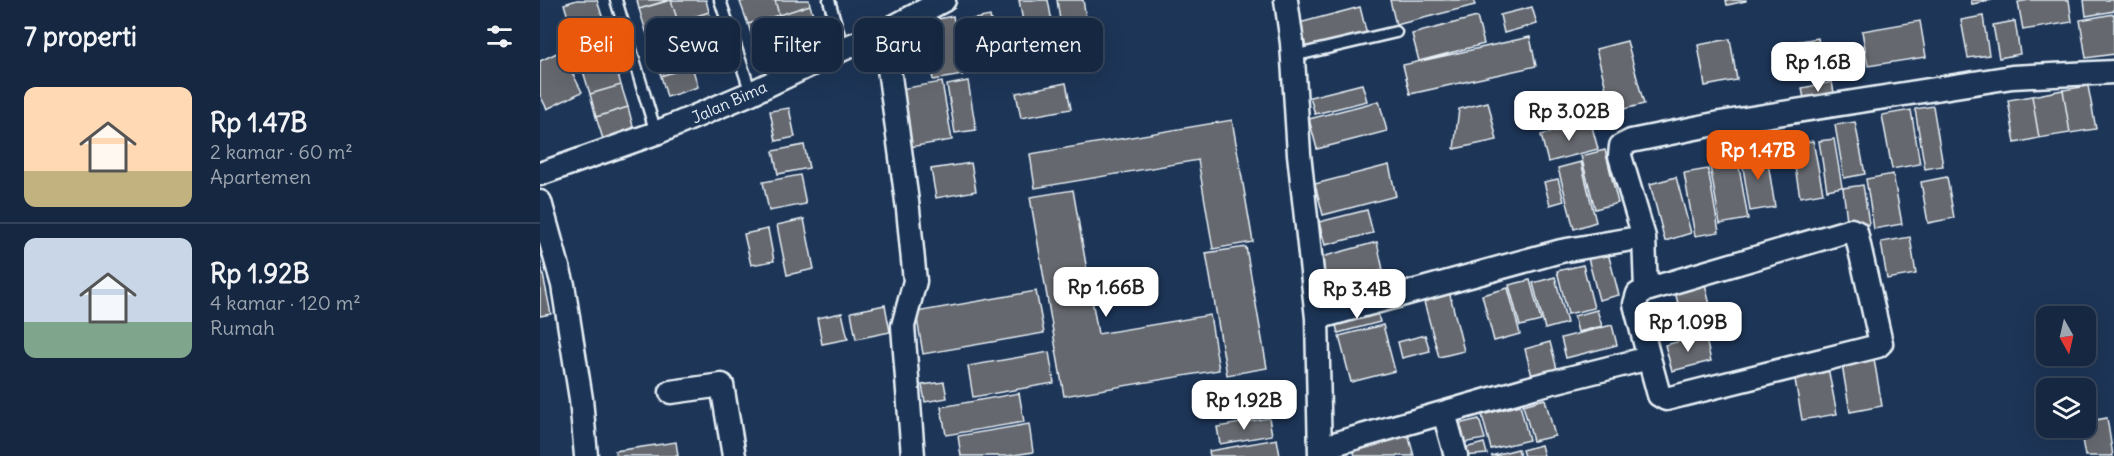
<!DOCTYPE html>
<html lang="id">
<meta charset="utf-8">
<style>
body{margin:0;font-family:Delius,sans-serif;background:#1f3048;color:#f1f3f6;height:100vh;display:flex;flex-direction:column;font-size:22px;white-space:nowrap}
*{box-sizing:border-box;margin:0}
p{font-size:20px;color:#9ea6b1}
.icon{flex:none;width:33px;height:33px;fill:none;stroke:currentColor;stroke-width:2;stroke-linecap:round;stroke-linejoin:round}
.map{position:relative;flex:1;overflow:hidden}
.sheet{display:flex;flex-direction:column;background:#162841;width:540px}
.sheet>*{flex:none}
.banner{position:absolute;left:18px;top:18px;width:570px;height:54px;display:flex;gap:12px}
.needle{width:39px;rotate:172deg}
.fabs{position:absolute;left:1496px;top:306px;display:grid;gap:12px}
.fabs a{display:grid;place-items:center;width:60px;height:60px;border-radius:12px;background:#162841;box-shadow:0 6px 24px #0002,0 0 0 2px #35445a;font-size:30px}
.price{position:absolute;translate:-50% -51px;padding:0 14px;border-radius:12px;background:#fff;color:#222;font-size:20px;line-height:39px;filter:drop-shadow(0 2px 3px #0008)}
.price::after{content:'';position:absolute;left:50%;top:36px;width:18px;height:14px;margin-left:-9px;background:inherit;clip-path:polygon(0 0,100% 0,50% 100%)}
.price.selected{background:#ea580c;color:#fff}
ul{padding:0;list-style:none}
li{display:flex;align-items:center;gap:18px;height:150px;padding:0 24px}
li+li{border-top:2px solid #35445a}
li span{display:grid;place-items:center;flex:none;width:168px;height:120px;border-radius:12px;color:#555}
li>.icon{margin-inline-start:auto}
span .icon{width:72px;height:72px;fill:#fffc;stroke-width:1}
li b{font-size:26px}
h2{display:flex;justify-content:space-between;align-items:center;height:72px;padding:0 24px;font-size:26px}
.pill{padding:0 21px;border-radius:12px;background:#162841;box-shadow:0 6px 24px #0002,0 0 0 2px #35445a;font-size:21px;line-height:54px}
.pill.selected{background:#ea580c;color:#fff}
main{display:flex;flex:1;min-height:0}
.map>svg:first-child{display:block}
.building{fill:#65676e;stroke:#e8f1f8;stroke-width:1.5}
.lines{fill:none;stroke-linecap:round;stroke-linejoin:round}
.service-casing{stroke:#e8f1f8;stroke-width:15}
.minor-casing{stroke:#e8f1f8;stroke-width:27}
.service{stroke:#1d3557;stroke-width:10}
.minor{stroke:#1d3557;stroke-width:22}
.labels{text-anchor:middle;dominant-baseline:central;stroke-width:4.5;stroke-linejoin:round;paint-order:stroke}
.street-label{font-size:16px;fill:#e8f1f8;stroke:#1d3557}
</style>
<main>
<section class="sheet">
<h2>7 properti<svg class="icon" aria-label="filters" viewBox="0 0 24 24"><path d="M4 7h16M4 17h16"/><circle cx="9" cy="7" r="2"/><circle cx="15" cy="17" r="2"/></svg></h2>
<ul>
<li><span style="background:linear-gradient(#ffd9b3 70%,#c2b280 0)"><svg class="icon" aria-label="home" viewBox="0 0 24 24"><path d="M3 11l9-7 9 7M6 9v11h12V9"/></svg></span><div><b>Rp 1.47B</b><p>2 kamar · 60 m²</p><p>Apartemen</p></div></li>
<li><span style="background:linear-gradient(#c9d6e8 70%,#7fa58c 0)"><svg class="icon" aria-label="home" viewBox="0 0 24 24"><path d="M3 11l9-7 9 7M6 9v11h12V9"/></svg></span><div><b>Rp 1.92B</b><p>4 kamar · 120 m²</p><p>Rumah</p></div></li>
</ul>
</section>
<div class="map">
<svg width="1574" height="456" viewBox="0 0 1574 456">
<rect width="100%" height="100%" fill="#1d3557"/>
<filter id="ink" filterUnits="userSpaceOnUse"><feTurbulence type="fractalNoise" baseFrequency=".0167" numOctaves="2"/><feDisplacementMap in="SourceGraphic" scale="12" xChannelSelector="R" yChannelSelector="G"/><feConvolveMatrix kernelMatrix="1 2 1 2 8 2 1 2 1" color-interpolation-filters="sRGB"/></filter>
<g filter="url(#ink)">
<path class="building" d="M37 0H57L63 19 31 27 24 4Z
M97 0H129L99 9Z
M131 0 138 22 106 31 99 9Z
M131 0H166L169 12 138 22Z
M207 0H235L239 15 208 24 200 2Z
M235 0H269L270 5 239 15Z
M479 0H508L515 38 487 43Z
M517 0H543L547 23 521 27Z
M850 0H933L935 5 856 25Z
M1186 0H1206V1L1187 5Z
M1431 0H1452L1432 4Z
M1489 0H1529L1532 22 1483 30 1478 2Z
M1544 0H1574V11L1546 16Z
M270 5 277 27 246 37 239 15Z
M820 7 827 35 767 51 759 23Z
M992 7 997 24 964 33 960 15Z
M169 12 176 34 145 44 138 22Z
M1574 14V54L1546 58 1540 20Z
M239 15 246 37 215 46 208 24Z
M413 16 423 75 393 80 383 22Z
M450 16 460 69 432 74 423 21Z
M1443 16 1449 55 1428 58 1421 20Z
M937 17 944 44 879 61 872 34Z
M63 19 69 41 37 50 31 27Z
M1380 21 1386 57 1328 66 1322 31Z
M1475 21 1480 54 1459 58 1453 25Z
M138 22 145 44 114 54 106 31Z
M277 27 284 47 252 57 246 37Z
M176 34 183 57 152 66 145 44Z
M246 37 252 57 221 66 215 46Z
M990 37 996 66 870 94 863 65Z
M1278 38 1283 69 1248 75 1242 44Z
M1190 39 1197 80 1165 86 1158 45Z
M69 41 75 63 43 71 37 50Z
M1087 41 1104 104 1072 112 1056 49Z
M145 44 152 66 121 76 114 54Z
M21 51 42 92 7 109 0 95V61Z
M75 63 81 85 50 94 43 71Z
M152 66 158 87 127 97 121 76Z
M428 81 436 130 415 133 407 85Z
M402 82 412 140 370 147 360 89Z
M1292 82 1295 98 1265 104 1262 88Z
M526 83 531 109 481 118 476 93Z
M822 84 827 101 775 114 770 97Z
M81 85 88 107 56 117 50 94Z
M1548 86 1556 129 1530 133 1523 90Z
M1523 90 1530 133 1499 138 1492 96Z
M1492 96 1499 138 1475 143 1468 100Z
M839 101 847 131 777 149 769 119Z
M948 102 957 140 914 149 919 109Z
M1393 106 1403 166 1385 169 1375 109Z
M88 107 94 130 63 139 56 117Z
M249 108 255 137 236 141 230 111Z
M1371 110 1380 164 1352 169 1342 115Z
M692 120 713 242 673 249 658 160 495 188 490 154Z
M1315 122 1325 174 1304 178 1295 125Z
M1051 123 1058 149 1008 162 1001 135Z
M1294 139 1302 187 1287 190 1279 141Z
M1273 141 1283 193 1260 197 1251 144Z
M264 145 269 168 238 174 233 151Z
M1065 150 1078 203 1055 209 1041 156Z
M1226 150 1235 207 1210 211 1201 155Z
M1198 161 1208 219 1180 224 1170 166Z
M1041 162 1056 222 1034 229 1018 168Z
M431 163 436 191 396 198 391 169Z
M849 165 856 196 783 215 775 184Z
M1168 169 1179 232 1155 236 1144 173Z
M1353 174 1362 224 1334 229 1326 179Z
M260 175 266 204 229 211 223 182Z
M1136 177 1151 233 1125 241 1110 184Z
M1407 177 1414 218 1388 223 1381 182Z
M1018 179 1024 201 1010 205 1004 182Z
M1323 185 1329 224 1308 228 1303 188Z
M533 190 558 334 670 315 679 370 524 396 490 197Z
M827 210 833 233 785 245 779 222Z
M264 219 274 269 247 275 237 225Z
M228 229 234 261 211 265 204 234Z
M1370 237 1376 274 1347 279 1341 242Z
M837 242 843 270 785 285 778 258Z
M706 247 727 368 687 375 666 253Z
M1068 253 1079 295 1059 300 1048 258Z
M0 260 11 314 0 316Z
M1043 265 1054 308 1028 314 1017 271Z
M1015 277 1027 323 1005 329 993 283Z
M990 280 1001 321 980 326 969 285Z
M1164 280 1175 326 1146 334 1134 288Z
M968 288 980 334 954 341 942 295Z
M496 291 504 333 383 354 376 312Z
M909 291 924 351 899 357 883 298Z
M345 305 350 332 316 339 311 312Z
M836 307 840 322 798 333 794 318Z
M1057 310 1062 326 1038 332 1034 316Z
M302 313 308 339 282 344 277 318Z
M843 325 855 371 811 382 799 336Z
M1072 325 1077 345 1026 358 1021 338Z
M885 335 890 351 862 358 858 342Z
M1165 335 1171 361 1132 371 1125 345Z
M1010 342 1018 373 993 380 985 349Z
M509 352 514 383 433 397 428 366Z
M1334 359 1342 406 1310 412 1302 365Z
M1288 368 1297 414 1262 420 1254 374Z
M404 382 407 398 385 402 382 385Z
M479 393 484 422 406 435 401 407Z
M1005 399 1015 436 993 441 983 405Z
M980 405 989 440 951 449 942 415Z
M729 418 732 435 680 444 677 427Z
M1567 418 1573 456H1545L1540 428H1545V422Z
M939 419 945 439 922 443 918 424Z
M489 424 493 452 467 456H421L418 436Z
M868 434 874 456H815L813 448Z
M737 439 740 456H670L669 451Z
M136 442 138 456H76L75 451Z
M944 443 947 454 923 456 921 449Z
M1001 445 1004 456H984L982 450Z
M978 449 980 456H951Z"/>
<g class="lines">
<defs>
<path id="service" d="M76 0 116 133
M180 0 211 93
M289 0 303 49
M753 56 856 32"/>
<path id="minor" d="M746 0 752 43 759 154 777 318 780 456
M344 32 368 209 375 281 363 326 373 456
M0 174 116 133 211 93 303 49 344 32 404 0
M0 202 23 285 41 399 46 456
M1104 237 1106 290
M777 318 1021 251 1104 237 1080 156 1081 146 1091 141 1180 123 1472 77 1574 72
M131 392 182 385 194 456
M904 413 916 456
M780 448 997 386 1109 358 1095 304 1098 294 1106 290 1311 230 1316 232 1340 339 1341 343 1338 346 1126 399 1119 395 1109 358"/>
</defs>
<use href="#service" class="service-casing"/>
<use href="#minor" class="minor-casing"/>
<use href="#service" class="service"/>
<use href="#minor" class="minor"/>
</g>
</g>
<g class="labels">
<g class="street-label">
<text transform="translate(189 102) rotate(-24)">Jalan Bima</text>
</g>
</g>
</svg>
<div class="fabs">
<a><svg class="needle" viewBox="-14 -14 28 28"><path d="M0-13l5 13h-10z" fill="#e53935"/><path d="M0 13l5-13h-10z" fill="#9ea6b1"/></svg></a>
<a><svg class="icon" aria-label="layers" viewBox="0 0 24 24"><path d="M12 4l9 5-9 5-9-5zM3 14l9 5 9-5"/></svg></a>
</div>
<b class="price" style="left:1278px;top:93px">Rp 1.6B</b>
<b class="price" style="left:1029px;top:142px">Rp 3.02B</b>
<b class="price selected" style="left:1218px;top:181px">Rp 1.47B</b>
<b class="price" style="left:566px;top:318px">Rp 1.66B</b>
<b class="price" style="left:817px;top:320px">Rp 3.4B</b>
<b class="price" style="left:1148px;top:353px">Rp 1.09B</b>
<b class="price" style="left:704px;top:431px">Rp 1.92B</b>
<div class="banner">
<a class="pill selected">Beli</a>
<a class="pill">Sewa</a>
<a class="pill">Filter</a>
<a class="pill">Baru</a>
<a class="pill">Apartemen</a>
</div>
</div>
</main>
